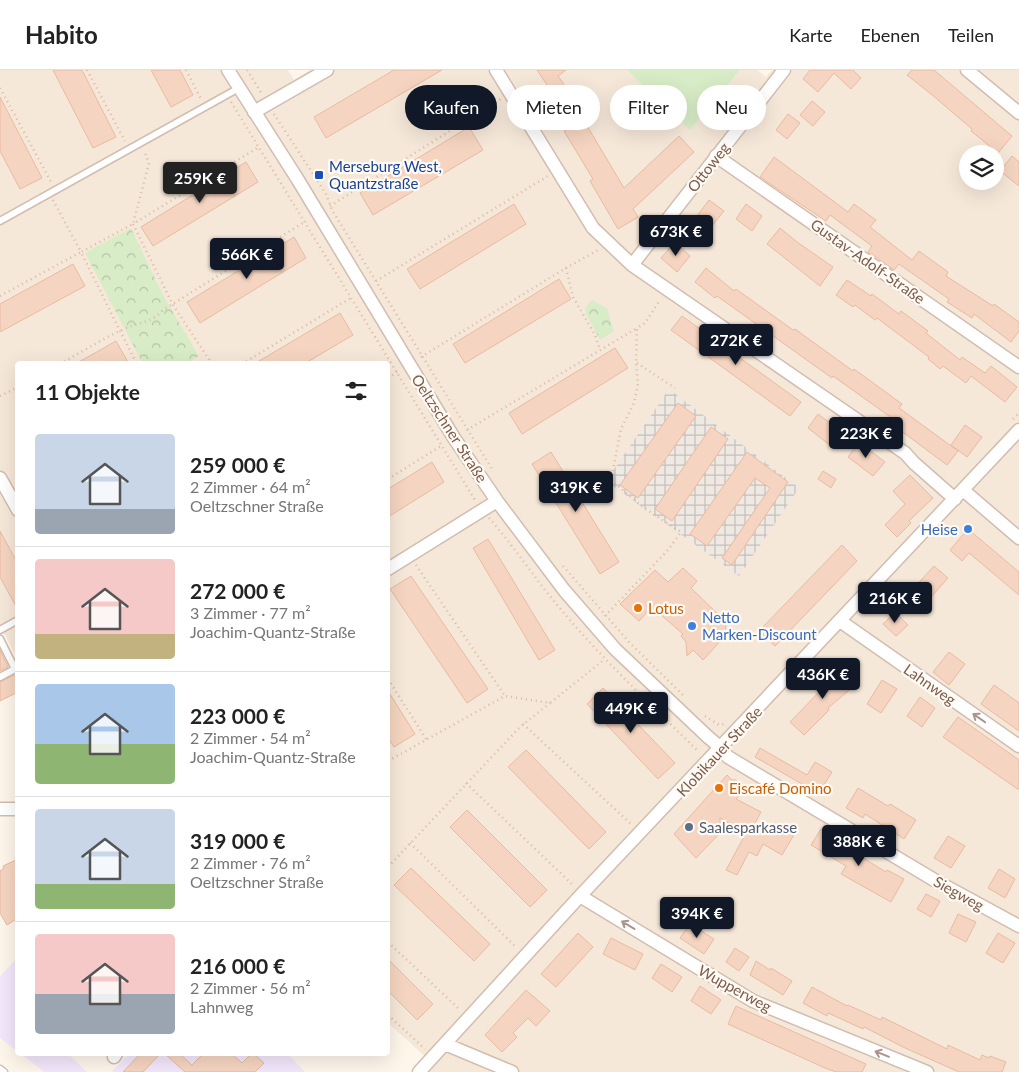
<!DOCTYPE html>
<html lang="de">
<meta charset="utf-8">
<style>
body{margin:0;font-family:Lato,sans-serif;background:#f2f2f2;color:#222;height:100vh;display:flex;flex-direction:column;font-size:19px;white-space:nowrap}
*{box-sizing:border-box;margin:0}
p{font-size:16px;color:#767676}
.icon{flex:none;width:28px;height:28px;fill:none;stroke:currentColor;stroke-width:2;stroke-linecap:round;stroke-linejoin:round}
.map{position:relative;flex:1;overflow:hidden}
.details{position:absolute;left:15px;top:291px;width:375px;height:695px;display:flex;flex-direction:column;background:#fff;border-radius:5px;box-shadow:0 5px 20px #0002}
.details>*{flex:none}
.top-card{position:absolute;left:405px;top:15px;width:475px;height:45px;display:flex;gap:10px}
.controls{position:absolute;left:959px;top:75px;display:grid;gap:10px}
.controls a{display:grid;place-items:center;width:45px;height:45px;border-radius:50%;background:#fff;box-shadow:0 5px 20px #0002;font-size:25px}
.price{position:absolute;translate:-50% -42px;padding:0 11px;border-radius:5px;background:#111827;color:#fff;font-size:16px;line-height:32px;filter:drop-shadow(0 1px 2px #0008)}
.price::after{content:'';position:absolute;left:50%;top:30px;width:15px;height:11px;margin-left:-8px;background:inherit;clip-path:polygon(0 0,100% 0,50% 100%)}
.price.active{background:#222;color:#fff}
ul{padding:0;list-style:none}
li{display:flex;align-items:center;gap:15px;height:125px;padding:0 20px}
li+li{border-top:1px solid #e0e0e0}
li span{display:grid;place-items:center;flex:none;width:140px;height:100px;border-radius:5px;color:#555}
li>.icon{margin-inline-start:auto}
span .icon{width:60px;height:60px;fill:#fffc;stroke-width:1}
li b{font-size:21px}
h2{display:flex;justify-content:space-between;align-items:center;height:60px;padding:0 20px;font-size:21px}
.tag{padding:0 18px;border-radius:22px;background:#fff;box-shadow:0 5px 20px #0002;font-size:18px;line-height:45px}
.tag.active{background:#111827;color:#fff}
header{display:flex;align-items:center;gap:30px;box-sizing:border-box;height:70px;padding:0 25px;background:#fff;border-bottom:1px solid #e0e0e0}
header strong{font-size:24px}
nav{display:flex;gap:28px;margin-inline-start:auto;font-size:18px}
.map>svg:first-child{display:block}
.residential{fill:#f6e8d9;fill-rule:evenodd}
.industrial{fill:url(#industrial-grid)}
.education{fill:#f3e7fb}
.grass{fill:#d8edc7}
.forest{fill:url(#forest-crowns)}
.building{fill:#f5d5c1;stroke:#e9baa0}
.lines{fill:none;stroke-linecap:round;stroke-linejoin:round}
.lane-casing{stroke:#d2bdaf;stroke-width:9}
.street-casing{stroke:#d2bdaf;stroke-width:15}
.path{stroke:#dbb8a3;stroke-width:2.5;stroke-dasharray:1 4;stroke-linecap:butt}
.lane{stroke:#fff;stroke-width:6}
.street{stroke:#fff;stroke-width:12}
.oneway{stroke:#aa948a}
.transit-dot{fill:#1a4fb4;stroke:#fffaf3;stroke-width:2}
.shop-dot{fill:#3f7fe0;stroke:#fffaf3;stroke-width:2}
.food-dot{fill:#e8710a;stroke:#fffaf3;stroke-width:2}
.service-dot{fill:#5c6f8a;stroke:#fffaf3;stroke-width:2}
.labels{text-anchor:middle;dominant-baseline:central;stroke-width:4.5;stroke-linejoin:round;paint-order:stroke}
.transit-label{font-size:15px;fill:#164399;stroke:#fffaf3;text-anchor:start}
.street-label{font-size:15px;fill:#7c5b4b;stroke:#fffaf3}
.shop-label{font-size:15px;fill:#366cbe;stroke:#fffaf3;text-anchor:end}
.food-label{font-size:15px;fill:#c56008;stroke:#fffaf3;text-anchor:start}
.service-label{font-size:15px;fill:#4e5e75;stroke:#fffaf3;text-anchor:start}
</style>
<header>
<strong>Habito</strong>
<nav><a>Karte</a><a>Ebenen</a><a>Teilen</a></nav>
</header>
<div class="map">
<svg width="1019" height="1002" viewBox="0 0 1019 1002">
<defs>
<pattern id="industrial-grid" width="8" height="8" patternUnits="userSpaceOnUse" patternTransform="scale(1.25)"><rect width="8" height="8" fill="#efe9e3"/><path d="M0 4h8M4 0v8" fill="none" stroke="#c7c0ba"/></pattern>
<pattern id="forest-crowns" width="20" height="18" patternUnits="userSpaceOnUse" patternTransform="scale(1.25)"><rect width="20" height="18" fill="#d8edc7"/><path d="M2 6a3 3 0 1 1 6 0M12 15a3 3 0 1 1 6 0" fill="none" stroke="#b4c3a4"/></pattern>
</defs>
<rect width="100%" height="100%" fill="#fef6eb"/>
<path class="residential" d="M0 0H288L294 10 310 0H627L690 60 740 0H757L766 7 772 0H1019V1002H416L428 989 388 953V294H18L17 588 0 555ZM968 84H995V111H968Z"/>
<path class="industrial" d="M669 319 799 418 739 506 606 411Z"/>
<path class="education" d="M17 888V981L0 968V906Z
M21 984H68L87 1002H44Z
M129 984H288L305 1002H111Z"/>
<path class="grass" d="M627 0H740L690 60Z"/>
<path class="forest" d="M131 158 163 225 199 286 186 294H143L85 183Z
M592 230 607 238 614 261 600 270 586 244 585 238Z"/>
<path class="building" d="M53 0H82L116 67 93 78Z
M151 0H180L193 25 171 37Z
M394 0H442L326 68 314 47Z
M537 0H566L558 6 570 23 558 32 554 26 538 37 531 26 547 15Z
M810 0H853L861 8 851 19 834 3 818 22 803 9Z
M912 0H934L1012 66 998 83 971 61 972 59 931 24 907 5Z
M0 27 42 108 20 119 0 81Z
M812 31 825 42 813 56 800 45Z
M788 44 800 53 787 69 776 60Z
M583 49 624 118 679 66 694 82 633 139 638 147 618 159 590 111 593 109 564 61Z
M469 57 483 80 373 145 360 123Z
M1012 86 1019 92V116L1000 101Z
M774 87 848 142 854 134 876 150 870 157 912 190 919 181 948 202 946 206 993 236 994 234 1019 252V261L1011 272 974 244 972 248 947 232 949 229 899 194 894 200 876 187 868 182 872 176 830 145 826 151 760 107Z
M246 92 258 112 153 176 141 157Z
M709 130 724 141 711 157 697 146Z
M514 134 526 154 420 219 407 199Z
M746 134 762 146 752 161 736 149Z
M780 158 797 172 833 197 820 216 767 174Z
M294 167 306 188 200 253 187 232Z
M675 172 690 186 677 202 661 188Z
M73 194 85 216 0 262V234Z
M706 198 734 221 736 219 793 260 795 259 853 301 854 299 902 334 899 338 958 381 947 395 900 360 903 356 833 306 832 308 717 226 715 228 695 212Z
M559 209 571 229 465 293 453 274Z
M847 210 871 226 872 224 899 244 901 241 928 261 926 263 960 290 962 287 985 303 991 296 1017 317 1005 332 971 306 966 313 943 296 940 299 928 289 929 287 877 248 875 250 855 235 853 237 836 225Z
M340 243 353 265 331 278 304 294H254Z
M682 246 801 332 790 346 671 260Z
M116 271 129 294H75L95 283Z
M615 278 628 298 522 364 509 343Z
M678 333 696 346 638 428 620 415Z
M818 344 842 362 831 376 808 358Z
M965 355 982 367 967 387 951 375Z
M711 357 728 369 672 451 655 439Z
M859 372 885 392 873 406 848 387Z
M551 382 619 492 600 504 532 394Z
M747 382 788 412 732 495 722 488 770 418 755 408 707 476 690 464Z
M432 392 444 412 388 447V419Z
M823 401 836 409 831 418 818 409Z
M910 405 933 428 909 451 911 453 897 467 885 455 905 434 893 421Z
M968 459 1019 502V525L969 483 962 491 950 480Z
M0 461 18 494V540L0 507Z
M488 469 555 580 539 590 473 478Z
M842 475 857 491 775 576 759 561Z
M934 496 948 508 924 535 910 522Z
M683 498 697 511 691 518 725 551 726 564 716 576 703 590 693 580 687 586 686 572 681 566 683 564 660 544 658 546 650 539 639 551 620 534 655 500 668 512Z
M411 506 488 619 467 633 390 519Z
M895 542 908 555 896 566 883 554Z
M0 580 8 597 0 601Z
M949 582 965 594 949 615 933 602Z
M836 596 854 616 828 638 829 640 804 665 790 652 821 620 816 614Z
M14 605 18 612V622L0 631V612Z
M882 610 897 619 881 643 867 634Z
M994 615 1019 633V661L981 634Z
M603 618 675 693 658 709 587 634Z
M388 621 415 664 394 677 388 668Z
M920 627 935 638 922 657 907 646Z
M958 647 1019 690V720L943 667Z
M760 678 807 705 815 692 832 702 817 726 801 716 802 714 755 687Z
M526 680 606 762 589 779 508 697Z
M727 705 732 710H736L744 721 736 729 761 742 755 753 776 765 782 755 795 763 782 785 763 774 757 786 749 782 737 805 726 800 746 763 720 748V763L696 788 674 764Z
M858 718 888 736 890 734 916 750 904 769 865 744 863 748 846 738Z
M467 740 547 820 530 837 450 757Z
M821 759 842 771 840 774 886 802 887 800 904 809 891 832 841 804 846 796 811 775Z
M948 766 965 776 951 798 934 788Z
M18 789V848L7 855 0 843V801L4 798 3 796Z
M411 798 490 874 474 891 394 815Z
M999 799 1015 809 1005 828 988 818Z
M926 824 940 831 931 847 917 839Z
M958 844 976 852 966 872 949 863Z
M690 854 714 869 704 884 680 868Z
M578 863 593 877 556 917 541 904Z
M998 863 1015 873 1003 893 986 883Z
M611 868 643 884 635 900 603 884Z
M735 878 749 887 739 901 726 892Z
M388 889 433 934 417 950 388 921Z
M756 891 770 900 771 898 792 911 783 925 750 905Z
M661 894 682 907 672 922 652 908Z
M700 916 721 930 711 944 691 931Z
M812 917 847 936 848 935 881 950 882 947 947 979 948 975 980 990 982 985 989 988 990 986 1006 992 1002 1002H959L905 978 864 957 863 959 828 943 827 946 803 933Z
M526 920 550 941 536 956 528 948 513 963 517 967 502 982 485 965Z
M736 936 866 994 862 1002H836L825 998 728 954Z
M140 984H160L143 1002H123Z
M165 984H180L192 995 203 984H232L242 993 251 984H254L264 993 255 1002H185Z"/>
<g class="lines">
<defs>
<path id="lane" d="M0 151 239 18
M0 560 18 550
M0 569 15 599 0 607
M0 999 4 1002"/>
<path id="street" d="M228 0 298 110 454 368 497 431 564 520 615 579 708 667 721 678 728 687 936 811 1019 856
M496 0 593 158 632 195 905 383 914 393 955 429
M967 0 1019 43
M254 42 327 0
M716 86 1019 297
M632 195 784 0
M0 408 18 440
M963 420 1019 468
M388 499 497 431
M840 551 1019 676
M0 739H18
M580 826 753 931 927 1002
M445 974 512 1002
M114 987 116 984
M419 1002 580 826 1019 360"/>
</defs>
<use href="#lane" class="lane-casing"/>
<use href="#street" class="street-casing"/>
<path class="path" d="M87 0 125 71
M186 0 201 29
M247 0 262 24
M0 18 51 112
M231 32 475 430
M274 44 326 124 332 140 492 399
M53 130 81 182 133 154 149 93 144 81
M330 136 501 29
M566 198 573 227 595 265 600 280
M376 211 548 106
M0 226 81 182 120 261 137 294
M421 287 566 198 598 180
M637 293 675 318
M60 294C80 283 100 270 122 260 138 252 150 254 163 240L306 151
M212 294 173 235 133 154 259 77
M242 294 351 228
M388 308 397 302
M0 326 18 317
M1013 349 1019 343
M467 360 637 258
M388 409 441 376
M489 448C512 474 531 503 553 530 597 584 649 633 699 682
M416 495 505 626
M563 496 629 572 685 627
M605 546 668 480 681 462 644 438 611 410 621 359 634 333 638 314 636 293 637 258 645 253 660 230
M388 609 426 669
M705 646 719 655 725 654
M523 654 631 754
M388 691 505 626 550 633 605 589
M466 713 574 816
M410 773 517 878
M388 797 520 657 550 633
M388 872 459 939
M388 945 425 979"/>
<use href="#lane" class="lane"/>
<use href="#street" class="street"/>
</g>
<defs><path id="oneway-shaft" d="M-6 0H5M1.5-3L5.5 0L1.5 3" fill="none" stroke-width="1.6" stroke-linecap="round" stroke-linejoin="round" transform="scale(1.25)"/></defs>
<g class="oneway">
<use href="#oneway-shaft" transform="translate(979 648) rotate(-145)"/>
<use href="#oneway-shaft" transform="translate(628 855) rotate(-149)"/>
<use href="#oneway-shaft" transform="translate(882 984) rotate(-158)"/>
</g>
<rect class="transit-dot" x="314" y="100" width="10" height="10" rx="2.5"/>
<g class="shop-dot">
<circle cx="968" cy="459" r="5"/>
<circle cx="692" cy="556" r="5"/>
</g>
<g class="food-dot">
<circle cx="638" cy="538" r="5"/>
<circle cx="719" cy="718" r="5"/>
</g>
<circle class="service-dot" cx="689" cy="757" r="5"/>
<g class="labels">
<g class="transit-label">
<text x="329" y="96">Merseburg West,<tspan x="329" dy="17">Quantzstraße</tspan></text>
</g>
<g class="street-label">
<text transform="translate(708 97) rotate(-52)">Ottoweg</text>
<text transform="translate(868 191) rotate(35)">Gustav-Adolf-Straße</text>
<text transform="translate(450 358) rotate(57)">Oeltzschner Straße</text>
<text transform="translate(930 614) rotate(35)">Lahnweg</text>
<text transform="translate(719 681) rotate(-47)">Klobikauer Straße</text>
<text transform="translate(959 823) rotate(29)">Siegweg</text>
<text transform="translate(735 918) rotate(29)">Wupperweg</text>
</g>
<g class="shop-label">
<text x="958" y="459">Heise</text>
<text x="702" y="547" text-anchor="start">Netto<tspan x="702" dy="17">Marken-Discount</tspan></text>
</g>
<g class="food-label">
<text x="648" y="538">Lotus</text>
<text x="729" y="718">Eiscafé Domino</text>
</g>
<g class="service-label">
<text x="699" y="757">Saalesparkasse</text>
</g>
</g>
</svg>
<div class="controls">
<a><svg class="icon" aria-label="layers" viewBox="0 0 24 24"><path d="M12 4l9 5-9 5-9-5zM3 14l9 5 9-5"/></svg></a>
</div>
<b class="price active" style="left:200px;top:134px">259K €</b>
<b class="price" style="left:676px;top:187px">673K €</b>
<b class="price" style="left:247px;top:210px">566K €</b>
<b class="price" style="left:736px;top:296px">272K €</b>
<b class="price" style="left:866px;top:389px">223K €</b>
<b class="price" style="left:576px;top:443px">319K €</b>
<b class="price" style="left:895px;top:554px">216K €</b>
<b class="price" style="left:823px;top:630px">436K €</b>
<b class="price" style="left:631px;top:664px">449K €</b>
<b class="price" style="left:859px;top:797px">388K €</b>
<b class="price" style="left:697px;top:869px">394K €</b>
<div class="top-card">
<a class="tag active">Kaufen</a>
<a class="tag">Mieten</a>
<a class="tag">Filter</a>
<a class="tag">Neu</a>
</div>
<section class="details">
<h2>11 Objekte<svg class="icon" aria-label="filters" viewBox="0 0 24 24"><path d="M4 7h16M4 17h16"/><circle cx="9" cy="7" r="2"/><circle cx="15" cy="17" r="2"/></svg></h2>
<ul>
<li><span style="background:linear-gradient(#c9d6e8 75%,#9aa5b1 0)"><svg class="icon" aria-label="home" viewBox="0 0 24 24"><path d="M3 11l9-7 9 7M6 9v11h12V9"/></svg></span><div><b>259 000 €</b><p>2 Zimmer · 64 m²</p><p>Oeltzschner Straße</p></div></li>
<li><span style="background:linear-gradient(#f6c9c9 75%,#c2b280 0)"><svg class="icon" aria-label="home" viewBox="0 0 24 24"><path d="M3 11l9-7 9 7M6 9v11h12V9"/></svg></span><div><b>272 000 €</b><p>3 Zimmer · 77 m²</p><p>Joachim-Quantz-Straße</p></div></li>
<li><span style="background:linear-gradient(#a9c7e8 60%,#8fb573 0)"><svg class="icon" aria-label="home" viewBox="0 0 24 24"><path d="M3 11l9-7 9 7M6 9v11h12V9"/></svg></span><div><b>223 000 €</b><p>2 Zimmer · 54 m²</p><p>Joachim-Quantz-Straße</p></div></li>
<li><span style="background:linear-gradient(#c9d6e8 75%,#8fb573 0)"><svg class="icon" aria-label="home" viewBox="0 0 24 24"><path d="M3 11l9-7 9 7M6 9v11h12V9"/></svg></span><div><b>319 000 €</b><p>2 Zimmer · 76 m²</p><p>Oeltzschner Straße</p></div></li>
<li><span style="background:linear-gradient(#f6c9c9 60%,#9aa5b1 0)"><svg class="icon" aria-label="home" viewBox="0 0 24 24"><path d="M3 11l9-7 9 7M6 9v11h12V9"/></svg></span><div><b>216 000 €</b><p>2 Zimmer · 56 m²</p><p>Lahnweg</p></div></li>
</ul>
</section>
</div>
